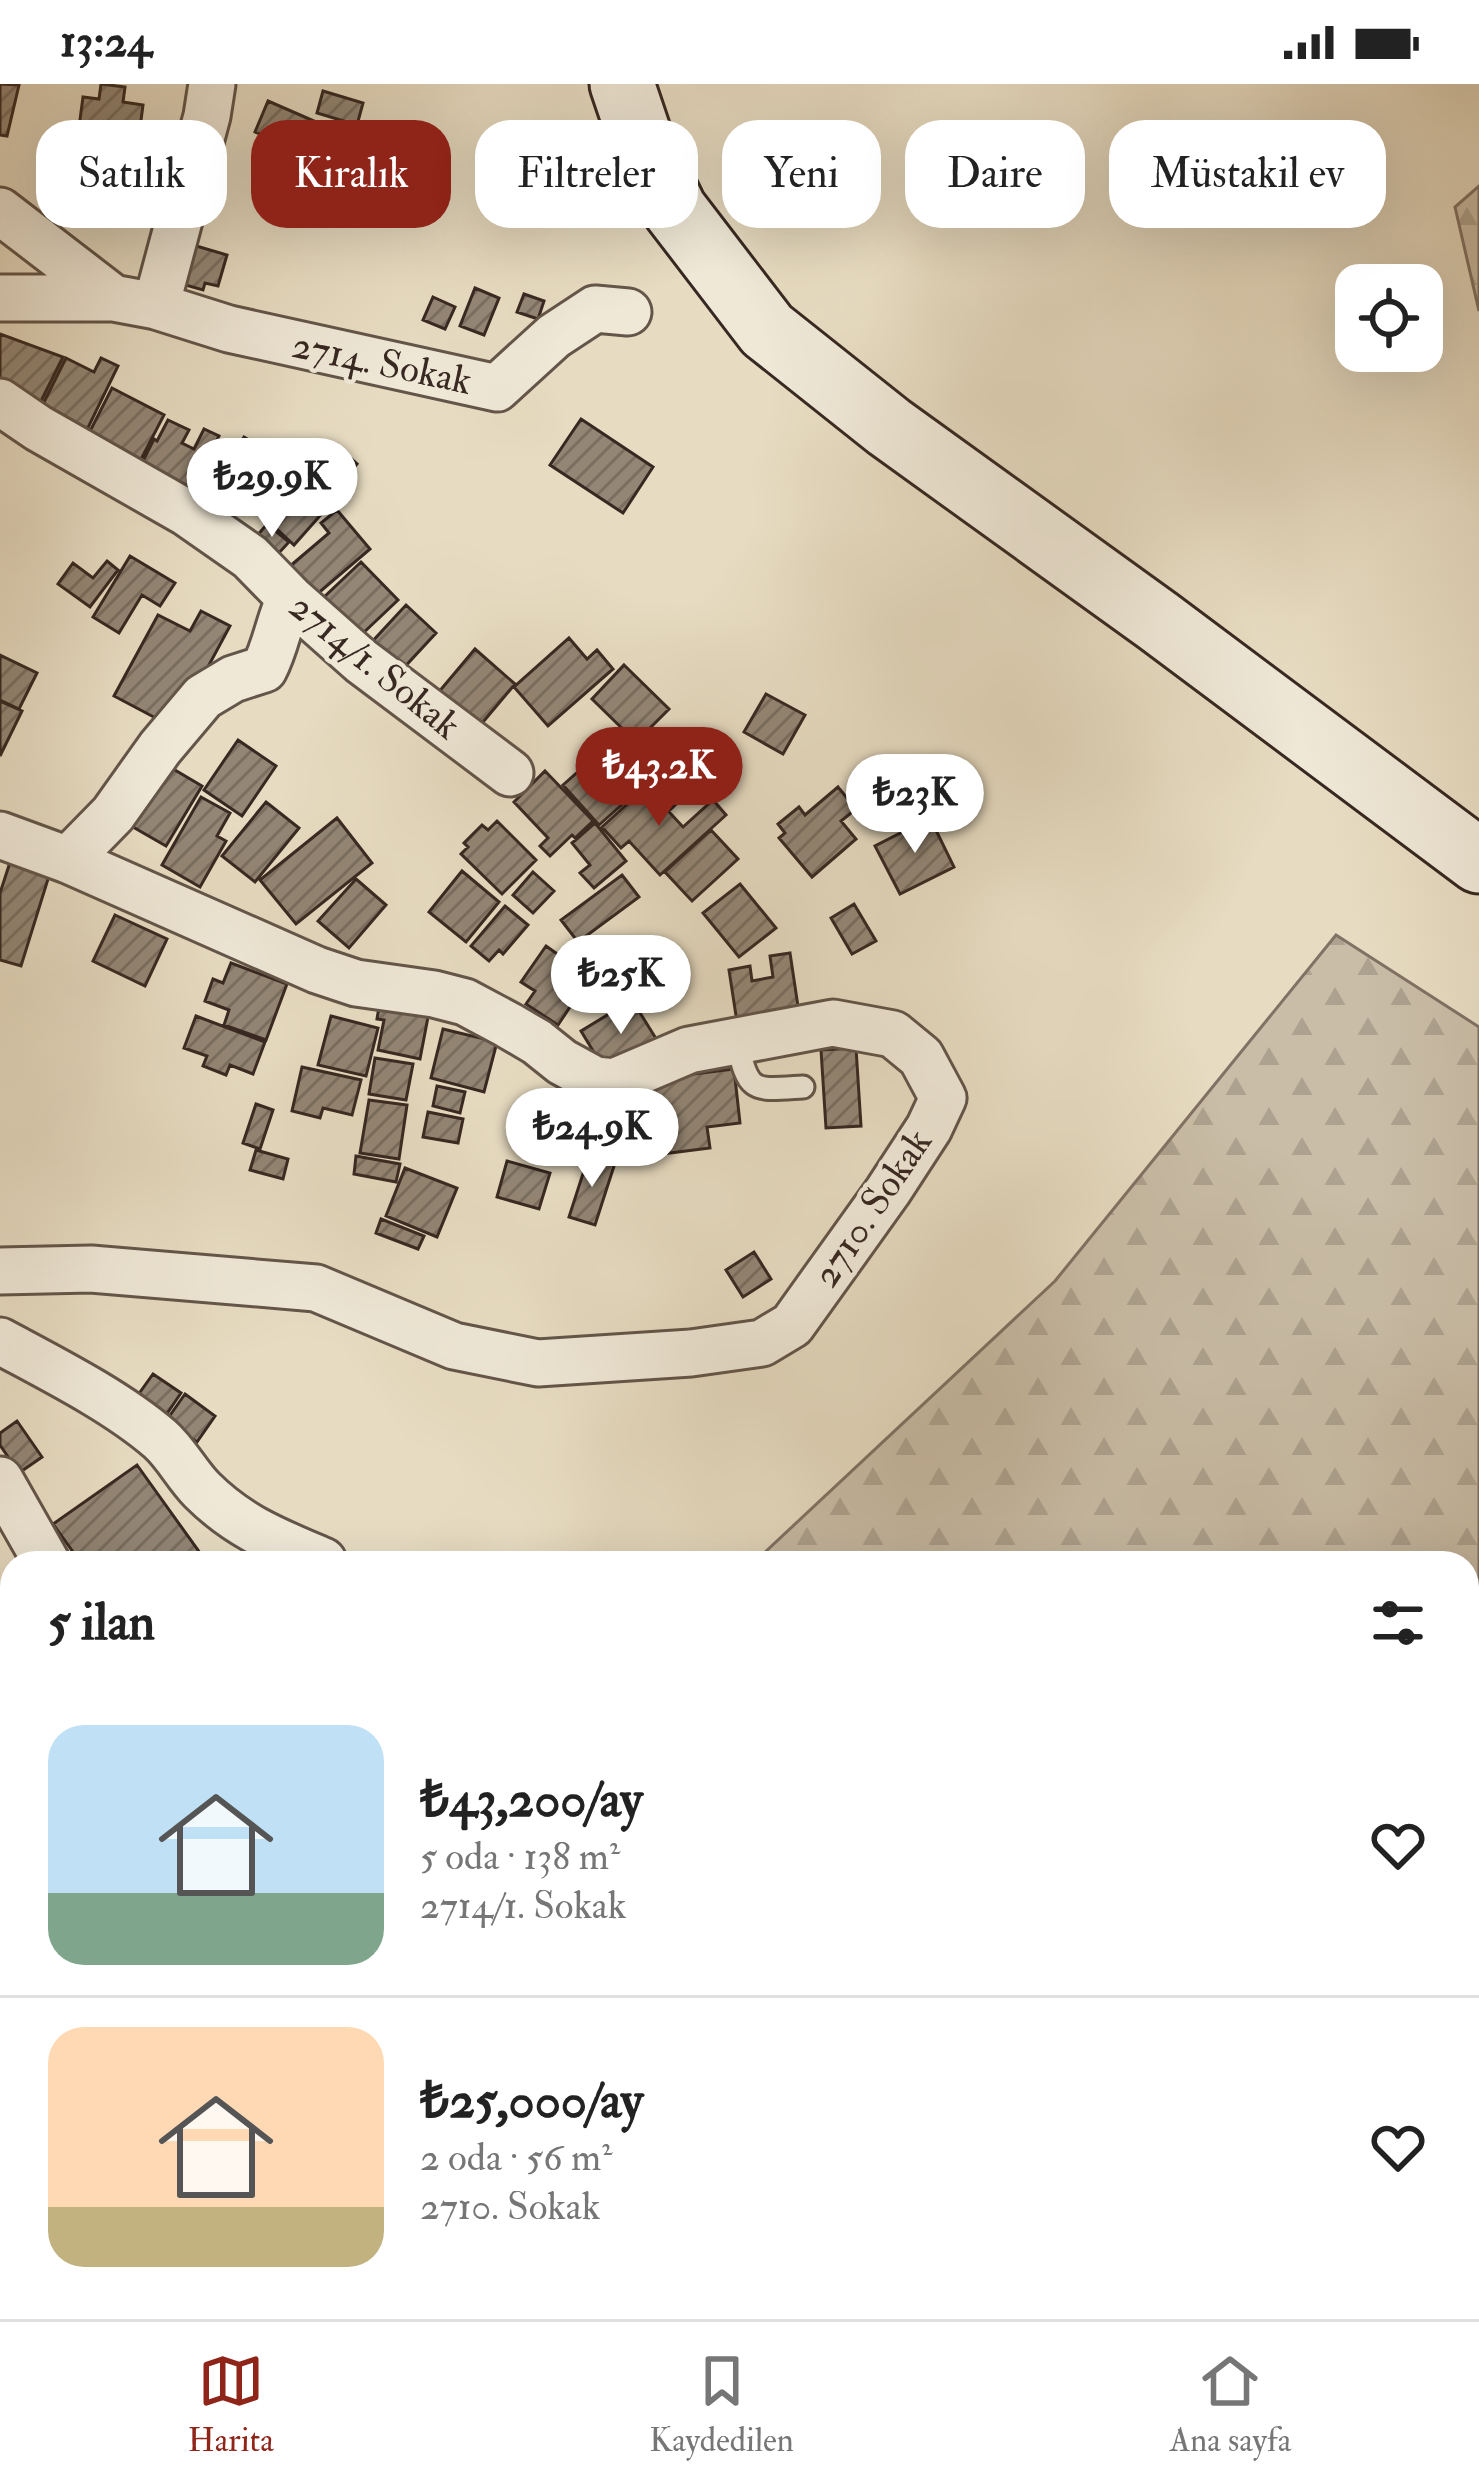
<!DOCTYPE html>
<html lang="tr">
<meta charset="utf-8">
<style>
body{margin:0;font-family:"IM FELL Double Pica",serif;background:#f6f6f6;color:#222;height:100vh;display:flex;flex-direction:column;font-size:45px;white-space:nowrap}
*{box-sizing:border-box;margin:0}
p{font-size:39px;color:#767676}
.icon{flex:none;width:66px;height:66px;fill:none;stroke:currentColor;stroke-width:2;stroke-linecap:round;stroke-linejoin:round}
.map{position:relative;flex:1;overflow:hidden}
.drawer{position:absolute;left:0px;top:1467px;width:1479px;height:768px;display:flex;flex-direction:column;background:#fff;border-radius:36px 36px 0 0;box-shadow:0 12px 48px #0002}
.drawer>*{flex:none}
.guide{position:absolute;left:36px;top:36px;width:1407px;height:108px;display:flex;gap:24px}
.controls{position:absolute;left:1335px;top:180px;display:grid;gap:24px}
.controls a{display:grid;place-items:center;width:108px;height:108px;border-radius:24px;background:#fff;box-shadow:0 12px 48px #0002;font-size:60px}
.price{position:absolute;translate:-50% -102px;padding:0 27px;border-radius:42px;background:#fff;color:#222;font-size:39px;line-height:78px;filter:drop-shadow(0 3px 6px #0008)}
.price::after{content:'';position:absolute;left:50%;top:72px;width:36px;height:27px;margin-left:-18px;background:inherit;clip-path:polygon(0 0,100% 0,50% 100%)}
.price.selected{background:#8f2418;color:#fff}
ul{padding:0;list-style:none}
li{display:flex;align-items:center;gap:36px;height:300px;padding:0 48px}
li+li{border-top:3px solid #e0e0e0}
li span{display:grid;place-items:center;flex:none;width:336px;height:240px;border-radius:36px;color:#555}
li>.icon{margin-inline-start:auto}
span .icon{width:144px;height:144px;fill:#fffc;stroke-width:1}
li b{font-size:51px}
h2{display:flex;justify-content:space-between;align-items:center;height:144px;padding:0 48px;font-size:51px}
.pill{padding:0 42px;border-radius:36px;background:#fff;box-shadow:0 12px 48px #0002;font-size:42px;line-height:108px}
.pill.selected{background:#8f2418;color:#fff}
.status{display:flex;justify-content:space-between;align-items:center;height:84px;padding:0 60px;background:#fff;direction:ltr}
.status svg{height:33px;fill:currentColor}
.menu{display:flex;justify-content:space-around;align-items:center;height:168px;border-top:3px solid #e0e0e0;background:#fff;font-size:33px;color:#767676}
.menu a{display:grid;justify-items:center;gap:6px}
.menu .selected{color:#8f2418}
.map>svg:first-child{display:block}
.forest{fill:url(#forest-firs);stroke:#807264;stroke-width:3}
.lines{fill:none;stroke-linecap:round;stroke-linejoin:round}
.stream{stroke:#7d6f61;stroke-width:10}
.building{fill:url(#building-hatch);stroke:#372821;stroke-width:3}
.service-casing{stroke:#635549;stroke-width:27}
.minor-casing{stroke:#635549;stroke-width:51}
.secondary-casing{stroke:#372821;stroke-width:69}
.service{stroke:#efe8d7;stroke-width:21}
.minor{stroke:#efe8d7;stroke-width:45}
.secondary{stroke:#efe8d7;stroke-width:63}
.labels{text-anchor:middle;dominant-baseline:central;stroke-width:9;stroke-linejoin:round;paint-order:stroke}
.street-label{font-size:39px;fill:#372821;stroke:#efe8d7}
</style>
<div class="status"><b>13:24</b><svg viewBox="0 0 49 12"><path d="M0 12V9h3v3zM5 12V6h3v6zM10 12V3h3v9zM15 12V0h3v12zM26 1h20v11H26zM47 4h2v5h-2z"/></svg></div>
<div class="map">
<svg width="1479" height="2235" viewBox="0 0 1479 2235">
<defs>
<pattern id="forest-firs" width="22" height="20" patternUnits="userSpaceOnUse" patternTransform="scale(3)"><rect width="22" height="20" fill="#c9bda7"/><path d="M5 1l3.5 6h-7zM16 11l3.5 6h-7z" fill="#ada28f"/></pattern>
<pattern id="building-hatch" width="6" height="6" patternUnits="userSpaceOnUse" patternTransform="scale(3)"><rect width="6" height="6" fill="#938675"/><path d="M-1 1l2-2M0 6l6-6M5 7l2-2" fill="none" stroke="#796e60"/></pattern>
</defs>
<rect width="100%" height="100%" fill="#e7dcc2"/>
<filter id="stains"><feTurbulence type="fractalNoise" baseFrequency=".00167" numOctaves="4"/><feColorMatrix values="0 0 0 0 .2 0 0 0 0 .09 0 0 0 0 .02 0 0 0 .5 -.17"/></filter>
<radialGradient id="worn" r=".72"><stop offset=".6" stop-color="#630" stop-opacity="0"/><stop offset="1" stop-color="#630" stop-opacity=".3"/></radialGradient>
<path class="forest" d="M1479 102V227L1455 123Z
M1336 851 1479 943V1723L1467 1739V1479H748L763 1470 1055 1197Z
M1479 2102V2235H1338L1343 2223H1467V2111Z"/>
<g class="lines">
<path class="stream" d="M1467 1944 1479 1937
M230 2235 266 2223
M1190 2235 1191 2223"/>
</g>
<path class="building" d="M0 0 19 1 7 52 0 51Z
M101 0 125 3 123 18 143 21 136 74 76 66 83 13 99 15Z
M323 7 363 19 357 41 317 29Z
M268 17 321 40 308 69 255 48Z
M104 72 153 81 146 122 94 113 100 80 103 81Z
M193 161 227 171 218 202 205 199 203 206 182 200Z
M475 204 499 214 484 251 460 242Z
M524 210 544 217 538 235 517 228Z
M433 213 455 223 445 245 423 236Z
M0 250 63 273 40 319 0 313Z
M66 274 94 288 101 274 118 282 83 354 37 332Z
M112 304 164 331 137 383 85 357Z
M581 335 653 383 623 429 550 381Z
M168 336 189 346 182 359 194 365 204 345 219 352 212 366 222 371 199 417 138 387 154 355 157 357Z
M244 353 275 372 238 430 207 411Z
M335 360 357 380 332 409 309 388Z
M289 377 333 417 294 461 250 420Z
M337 426 370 465 315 512 289 483 329 449 321 439Z
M267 440 289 458 277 471 256 453Z
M130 472 175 499 160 522 142 511 119 549 93 533Z
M107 477 118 486 90 523 58 500 73 479 93 494Z
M361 478 398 516 359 553 322 515Z
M406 521 436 549 398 590 369 561Z
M201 527 230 542 188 620 167 640 114 612 158 531 190 547Z
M569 554 587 575 597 566 613 585 548 642 514 603Z
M475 565 515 600 472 651 432 616Z
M0 571 37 589 19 625 0 616Z
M624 581 669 625 636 658 592 615Z
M766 610 805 631 783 670 744 648Z
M0 617 22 627 0 672Z
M238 656 276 682 242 732 204 706Z
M599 669 635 709 599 741 563 701Z
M163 679 202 702 166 762 126 739Z
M672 685 692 705 670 726 651 706Z
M545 687 593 737 575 754 572 751 550 772 540 762 548 754 514 718Z
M646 703 683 743 713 716 726 731 660 791 629 757 621 764 602 743Z
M838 703 856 725 841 737 856 755 812 793 779 754 785 749 778 740 799 723 805 731Z
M201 713 230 729 217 752 226 757 200 803 162 781Z
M266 718 299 744 255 798 222 772Z
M337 734 372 779 296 840 260 796Z
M930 734 954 783 900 810 875 762Z
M497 737 536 776 502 810 461 770 468 763 464 759 482 741 488 746Z
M595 739 626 777 594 804 580 789 590 781 572 759Z
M711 746 738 775 692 817 665 788Z
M14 766 53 779 21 882 0 876V809Z
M462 787 499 818 466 858 429 828Z
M533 788 554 807 533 829 513 811Z
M622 791 639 813 578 858 561 836Z
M356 795 386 821 349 864 318 837Z
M740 800 776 844 739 873 703 829Z
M854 820 876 857 852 870 831 834Z
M505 822 528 841 503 870 499 866 489 877 471 862Z
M115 831 167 855 145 902 93 877Z
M546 862 590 893 558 941 526 920 535 907 521 898Z
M790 869 799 929 737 938 729 886 750 882 752 897 773 893 770 872Z
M231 879 287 900 266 956 224 941 229 926 205 917 213 895 223 899Z
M632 916 660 961 618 987 611 974 601 980 581 947Z
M379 923 428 933 420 975 378 966 384 936 377 935Z
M196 932 265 958 253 990 230 981 226 991 203 982 207 972 184 964Z
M331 932 378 944 366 992 318 981Z
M443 945 497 958 484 1008 431 994Z
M856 964 861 1042 826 1044 821 966Z
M375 974 413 980 406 1016 369 1010Z
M302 983 361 996 352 1031 323 1024 320 1034 292 1027Z
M734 985 740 1039 707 1043 710 1064 646 1072 637 997Z
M437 1002 465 1008 460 1029 433 1022Z
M369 1016 407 1021 399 1075 360 1069Z
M533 1016 580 1032 564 1079 516 1063Z
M256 1020 273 1026 260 1065 243 1059Z
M428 1028 463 1035 458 1059 423 1053Z
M256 1066 288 1075 283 1095 250 1086Z
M589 1071 615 1079 595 1141 569 1133Z
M356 1072 400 1080 396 1098 354 1090Z
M507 1077 550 1089 539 1125 497 1113Z
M405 1084 457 1104 437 1153 386 1132Z
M381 1135 424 1152 418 1165 376 1149Z
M754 1168 771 1195 743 1213 726 1186Z
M153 1290 181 1309 162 1337 133 1318Z
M185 1310 215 1332 197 1358 166 1337Z
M17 1337 42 1373 19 1389 0 1361V1349Z
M137 1381 200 1469 186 1479H81L53 1440Z
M12 1571V1628L9 1629 6 1620 0 1622V1576Z"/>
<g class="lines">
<defs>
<path id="service" d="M737 957C748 1010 753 1006 803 1003"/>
<path id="minor" d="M0 127 113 214
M0 214H113L156 222 229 245 497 304 554 252 595 225 628 228
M156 222 207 32 212 0
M0 318 38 344 187 429 250 473 290 514 361 577 510 689
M0 751 68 776 317 886 356 899 434 910 465 918 508 941 537 958 562 978 595 996 614 998 689 966 833 939 893 950 921 973 943 1014 929 1044 888 1107 792 1241 762 1259 691 1269 538 1279 454 1262 316 1204 91 1185 0 1187
M68 776 113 730 160 664 203 613 233 595 264 585C276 562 279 537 290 514
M0 1257C52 1285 116 1317 160 1355 176 1369 187 1391 202 1406 239 1443 276 1457 323 1477
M0 1396 47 1479"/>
<path id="secondary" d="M622 0 641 56 675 126 767 246 889 343 1158 537 1479 777"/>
</defs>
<use href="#service" class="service-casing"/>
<use href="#minor" class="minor-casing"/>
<use href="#secondary" class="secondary-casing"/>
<use href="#service" class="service"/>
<use href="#minor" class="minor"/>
<use href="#secondary" class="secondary"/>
</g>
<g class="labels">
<g class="street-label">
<text transform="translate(382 279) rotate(12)">2714. Sokak</text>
<text transform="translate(375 582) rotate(39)">2714/1. Sokak</text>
<text transform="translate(872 1124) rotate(-56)">2710. Sokak</text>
</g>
</g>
<rect width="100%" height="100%" filter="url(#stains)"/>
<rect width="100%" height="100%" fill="url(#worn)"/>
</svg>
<div class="controls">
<a><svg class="icon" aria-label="locate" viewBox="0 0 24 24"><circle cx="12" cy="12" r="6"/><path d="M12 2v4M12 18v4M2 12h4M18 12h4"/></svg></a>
</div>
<b class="price" style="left:272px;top:456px">₺29.9K</b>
<b class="price selected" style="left:659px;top:745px">₺43.2K</b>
<b class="price" style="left:915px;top:772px">₺23K</b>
<b class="price" style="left:621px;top:953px">₺25K</b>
<b class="price" style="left:592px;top:1106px">₺24.9K</b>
<div class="guide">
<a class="pill">Satılık</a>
<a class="pill selected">Kiralık</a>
<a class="pill">Filtreler</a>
<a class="pill">Yeni</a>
<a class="pill">Daire</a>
<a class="pill">Müstakil ev</a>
</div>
<section class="drawer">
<h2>5 ilan<svg class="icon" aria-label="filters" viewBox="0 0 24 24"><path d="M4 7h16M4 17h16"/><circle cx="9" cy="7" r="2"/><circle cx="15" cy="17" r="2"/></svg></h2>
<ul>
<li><span style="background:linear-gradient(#bfe0f5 70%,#7fa58c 0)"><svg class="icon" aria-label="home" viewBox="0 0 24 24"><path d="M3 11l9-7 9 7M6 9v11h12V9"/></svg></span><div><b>₺43,200/ay</b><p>5 oda · 138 m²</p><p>2714/1. Sokak</p></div><svg class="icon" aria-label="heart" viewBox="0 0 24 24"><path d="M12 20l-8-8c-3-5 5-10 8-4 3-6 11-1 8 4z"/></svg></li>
<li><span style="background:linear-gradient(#ffd9b3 75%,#c2b280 0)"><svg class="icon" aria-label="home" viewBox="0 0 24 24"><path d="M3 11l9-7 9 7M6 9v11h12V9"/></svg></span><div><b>₺25,000/ay</b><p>2 oda · 56 m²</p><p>2710. Sokak</p></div><svg class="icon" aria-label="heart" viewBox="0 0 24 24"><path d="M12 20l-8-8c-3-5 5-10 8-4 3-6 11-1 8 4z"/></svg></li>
</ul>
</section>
</div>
<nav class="menu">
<a class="selected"><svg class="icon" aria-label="map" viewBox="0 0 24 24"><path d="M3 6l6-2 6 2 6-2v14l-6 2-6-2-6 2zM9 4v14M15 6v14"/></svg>Harita</a>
<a><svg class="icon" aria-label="saved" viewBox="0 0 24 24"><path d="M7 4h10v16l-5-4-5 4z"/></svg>Kaydedilen</a>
<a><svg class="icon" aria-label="home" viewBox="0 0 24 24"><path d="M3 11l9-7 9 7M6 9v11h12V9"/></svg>Ana sayfa</a>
</nav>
